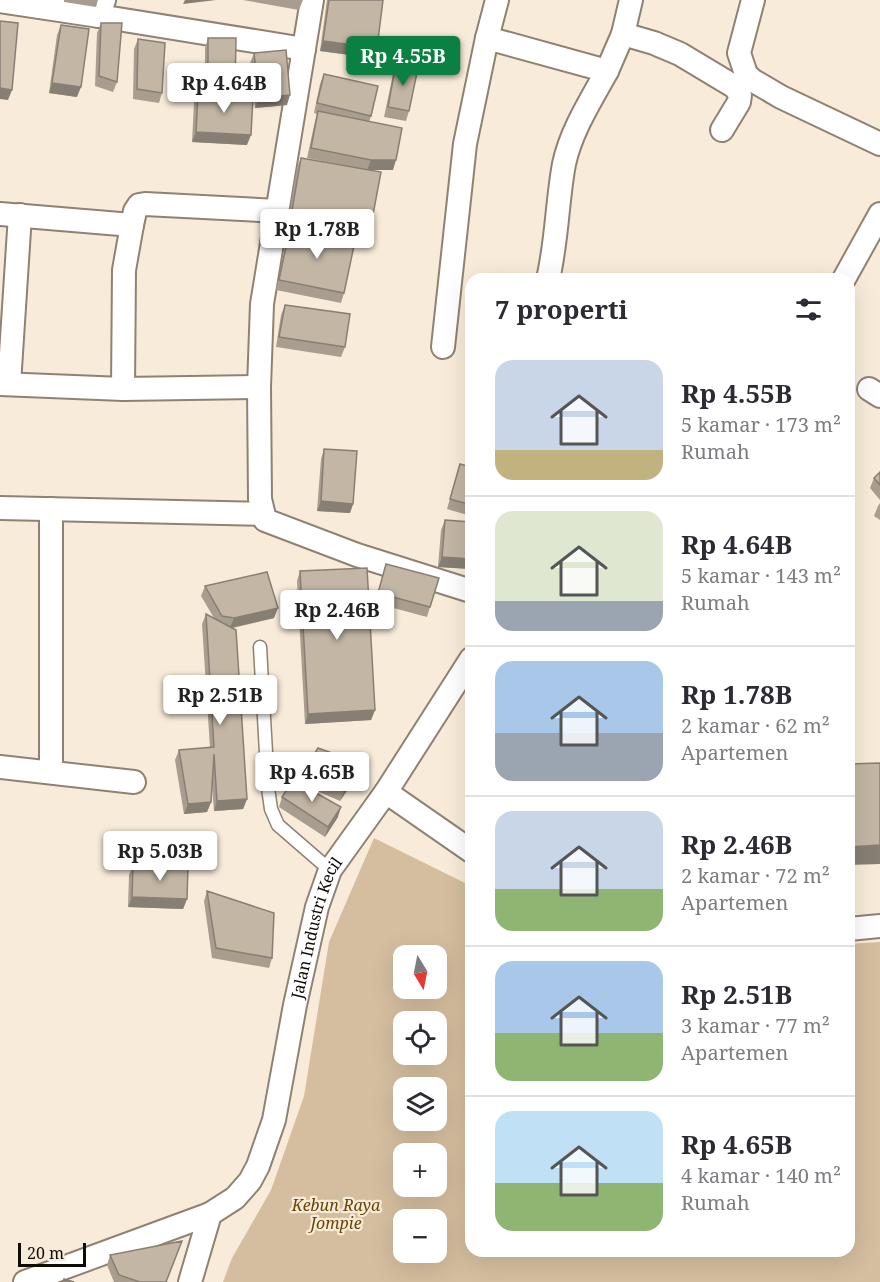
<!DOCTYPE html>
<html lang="id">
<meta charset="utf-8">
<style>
body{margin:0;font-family:"Noto Serif",serif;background:#f2f2f3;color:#2b2b33;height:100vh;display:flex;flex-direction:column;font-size:22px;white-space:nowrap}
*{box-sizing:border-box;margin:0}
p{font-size:20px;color:#7c7c81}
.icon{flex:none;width:33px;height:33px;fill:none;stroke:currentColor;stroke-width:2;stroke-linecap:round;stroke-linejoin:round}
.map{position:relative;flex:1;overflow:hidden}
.details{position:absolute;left:465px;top:273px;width:390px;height:984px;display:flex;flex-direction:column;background:#fff;border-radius:18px;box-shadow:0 6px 24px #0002}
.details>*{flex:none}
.needle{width:39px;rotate:170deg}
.tools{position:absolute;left:393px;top:945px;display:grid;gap:12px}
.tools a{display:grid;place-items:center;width:54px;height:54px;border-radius:12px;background:#fff;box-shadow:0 6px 24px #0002;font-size:30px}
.scale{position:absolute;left:18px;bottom:15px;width:68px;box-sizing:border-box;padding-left:6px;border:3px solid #0f0b06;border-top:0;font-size:16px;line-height:21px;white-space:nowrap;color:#0f0b06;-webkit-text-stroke:4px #f8ebd9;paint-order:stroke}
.price{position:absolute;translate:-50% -51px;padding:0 14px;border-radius:6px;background:#fff;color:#222;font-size:20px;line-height:39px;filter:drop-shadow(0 2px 3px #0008)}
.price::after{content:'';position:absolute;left:50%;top:36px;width:18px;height:14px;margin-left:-9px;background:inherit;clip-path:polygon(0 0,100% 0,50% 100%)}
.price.on{background:#0b8043;color:#fff}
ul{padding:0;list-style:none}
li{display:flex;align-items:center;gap:18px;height:150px;padding:0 30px}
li+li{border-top:2px solid #e1e1e2}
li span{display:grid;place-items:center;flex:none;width:168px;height:120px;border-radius:18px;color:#555}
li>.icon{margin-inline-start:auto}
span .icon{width:72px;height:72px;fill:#fffc;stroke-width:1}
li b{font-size:26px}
h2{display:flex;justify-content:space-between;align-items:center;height:72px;padding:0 30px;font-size:26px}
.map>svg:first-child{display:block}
.garden{fill:#d5be9f;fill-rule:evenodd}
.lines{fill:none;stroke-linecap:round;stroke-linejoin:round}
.service-casing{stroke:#8f8272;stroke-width:15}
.minor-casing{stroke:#8f8272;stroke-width:26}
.service{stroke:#fff;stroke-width:12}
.minor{stroke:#fff;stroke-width:22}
.wall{fill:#a89d8e}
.shaded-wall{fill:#887f74}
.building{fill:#c3b6a5;stroke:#887f74;stroke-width:1.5}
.labels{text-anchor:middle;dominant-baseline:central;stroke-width:4.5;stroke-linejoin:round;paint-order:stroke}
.street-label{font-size:16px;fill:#0f0b06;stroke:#f8ebd9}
.park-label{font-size:16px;font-style:italic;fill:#684503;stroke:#f8ebd9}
</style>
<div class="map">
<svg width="880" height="1282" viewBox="0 0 880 1282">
<rect width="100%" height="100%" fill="#f8ebd9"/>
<path class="garden" d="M374 838 471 886V1251H849V944L880 942V1282H223L232 1258 271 1190 304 1096 329 942ZM404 956H436V988H404ZM404 1022H436V1054H404ZM404 1088H436V1120H404ZM404 1154H436V1186H404ZM404 1220H436V1252H404Z"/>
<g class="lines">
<defs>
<path id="service" d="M260 647 268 788 271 809 278 825 330 870"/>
<g id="minor">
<path d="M104 0 99 16 304 49"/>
<path d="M312 0 262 304 259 387 260 499 265 520 357 555 471 591"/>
<path d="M753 0 739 53 746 74 752 80 781 97 880 144"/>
<path d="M0 1 99 16"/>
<path d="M623 34 654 43 680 54 735 87 740 95 739 102 722 130"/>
<path d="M487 38 607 71C591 100 571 131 564 164 557 202 557 241 548 279"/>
<path d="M607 71 623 34 631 0"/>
<path d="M0 214 132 225 135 211 139 205 145 204 278 211"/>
<path d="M844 279 880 214"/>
<path d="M443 347 465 144 487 38 497 0"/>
<path d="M0 384 123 389 259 387"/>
<path d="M9 384 20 215"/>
<path d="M123 389 124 270 132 225"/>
<path d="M869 389 880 396"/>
<path d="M0 508 262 514"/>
<path d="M0 767 134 782"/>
<path d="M51 772V509"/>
<path d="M386 792 471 851"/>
<path d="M849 929 880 926"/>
<path id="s1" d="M25 1282 210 1214 235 1198 250 1181 258 1166 274 1120 295 1005 317 907 330 870 386 792 471 659"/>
<path d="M190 1282 210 1214"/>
</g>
</defs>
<use href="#service" class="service-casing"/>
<use href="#minor" class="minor-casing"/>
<use href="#service" class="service"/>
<use href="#minor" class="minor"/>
</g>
<path class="wall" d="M64 0H98L96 7 64 2Z
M243 0H303L299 10Z
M327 0H383L373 58 320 51Z
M101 23 117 82 113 92 95 86 97 33Z
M61 25 77 97 49 93 57 35Z
M208 38 233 94 247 145 192 142 194 103 198 93H205V48Z
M138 39 162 93 159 103 133 99 134 49Z
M254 53 287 105 255 108 250 63Z
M396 64 409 111 406 121 384 117 393 74Z
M324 74 371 116 369 122 393 170H367L307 158 315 121 317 114 314 113 320 84Z
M301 158 369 236 366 246 354 244 344 293 341 303 276 290 287 238 289 233 286 232 297 168Z
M285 305 345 347 341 357 276 347 281 315Z
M324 449 353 504 350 513 317 511 321 459Z
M460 464 471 467V516L447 509Z
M880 472V500L870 488 874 478Z
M880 503V520L874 516 878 506Z
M445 520 471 522V569L438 567 441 530Z
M386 564 430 607 427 617 375 603Z
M300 571 375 710 371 720 305 724 297 581Z
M205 586 274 618 233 628 247 799 243 809 214 811 212 785 211 802 207 812 184 814 175 760 179 750 210 748 202 624 206 614 214 618 201 596Z
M362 764 358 774 340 801 301 784 338 817 325 837 279 807 282 797 299 784 302 774Z
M133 865 187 899 183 909 128 907 129 875Z
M207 891 272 958 269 968 212 958 204 901Z
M110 1255 166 1282H114L107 1265Z"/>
<path class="shaded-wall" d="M185 0H216L183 4Z
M323 41 377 48 373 58 320 51Z
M52 83 81 87 77 97 49 93Z
M208 87H235L232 97H205Z
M0 88 12 90 8 100 0 99Z
M290 95 287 105 255 108 259 98Z
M196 132 251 135 247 145 192 142Z
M371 160H396L393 170H367Z
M321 501 353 504 350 513 317 511Z
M442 557 471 559V569L438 567Z
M278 608 274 618 230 628 234 618Z
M375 710 371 720 305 724 308 714Z
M362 764 358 774 340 801 344 791Z
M247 799 243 809 214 811 217 801Z
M211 802 207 812 184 814 188 804Z
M341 807 338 817 325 837 328 827Z
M880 845V864L849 865V847Z
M132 897 187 899 183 909 128 907Z"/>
<path class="building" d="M329 0H383L377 48 323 41Z
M0 21 18 23 12 90 0 88Z
M101 23H122L117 82 99 76Z
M61 25 89 29 81 87 52 83Z
M208 38H236L235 87H208Z
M138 39 165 43 162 93 137 89Z
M286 50 290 95 259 98 254 53Z
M396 64 418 68 409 111 388 107Z
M324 74 378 86 371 116 317 103Z
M198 93 253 96 251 135 196 132Z
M318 111 402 128 396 160H371L311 148Z
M301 158 381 172 369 236 290 222Z
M290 228 355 241 344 293 279 280Z
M285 305 350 314 345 347 279 337Z
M324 449 357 451 353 504 321 501Z
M460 464 471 467V505L450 499Z
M880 472V485L874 478Z
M445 520 471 522V559L442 557Z
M386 564 439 578 430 607 378 593Z
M367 568 375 710 308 714 300 571Z
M267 572 278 608 234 618 222 616 205 586Z
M206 614 236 630 247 799 217 801 214 754 211 802 188 804 179 750 214 747Z
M318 748 362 764 344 791 302 774Z
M880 763V845L849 847V764Z
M293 780 341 807 328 827 282 797Z
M133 865 188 866 187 899 132 897Z
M207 891 274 913 272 958 216 948Z
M182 1241 166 1282H140L119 1275 110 1255Z
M64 1279 74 1282H64Z"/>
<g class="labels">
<g class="street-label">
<text stroke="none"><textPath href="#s1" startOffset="512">Jalan Industri Kecil</textPath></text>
</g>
<g class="park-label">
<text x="336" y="1205">Kebun Raya<tspan x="336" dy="18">Jompie</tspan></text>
</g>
</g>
</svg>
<div class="tools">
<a><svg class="needle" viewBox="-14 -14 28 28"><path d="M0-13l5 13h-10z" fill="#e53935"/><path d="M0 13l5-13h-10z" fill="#7c7c81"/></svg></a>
<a><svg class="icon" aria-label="locate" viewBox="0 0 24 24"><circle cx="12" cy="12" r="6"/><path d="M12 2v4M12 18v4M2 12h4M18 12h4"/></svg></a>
<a><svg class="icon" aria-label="layers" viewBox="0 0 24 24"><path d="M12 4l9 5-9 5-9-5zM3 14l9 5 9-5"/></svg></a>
<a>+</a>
<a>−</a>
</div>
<div class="scale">20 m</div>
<b class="price on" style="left:403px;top:87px">Rp 4.55B</b>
<b class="price" style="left:224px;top:114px">Rp 4.64B</b>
<b class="price" style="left:317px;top:260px">Rp 1.78B</b>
<b class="price" style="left:337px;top:641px">Rp 2.46B</b>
<b class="price" style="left:220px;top:726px">Rp 2.51B</b>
<b class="price" style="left:312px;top:803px">Rp 4.65B</b>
<b class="price" style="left:160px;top:882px">Rp 5.03B</b>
<section class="details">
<h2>7 properti<svg class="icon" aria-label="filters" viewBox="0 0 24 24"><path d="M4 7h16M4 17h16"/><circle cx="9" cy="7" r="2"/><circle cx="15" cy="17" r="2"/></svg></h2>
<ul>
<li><span style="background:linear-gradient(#c9d6e8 75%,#c2b280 0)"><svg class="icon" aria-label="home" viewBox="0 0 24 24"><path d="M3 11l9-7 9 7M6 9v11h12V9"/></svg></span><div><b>Rp 4.55B</b><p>5 kamar · 173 m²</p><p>Rumah</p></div></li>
<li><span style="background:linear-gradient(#dfe7d0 75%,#9aa5b1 0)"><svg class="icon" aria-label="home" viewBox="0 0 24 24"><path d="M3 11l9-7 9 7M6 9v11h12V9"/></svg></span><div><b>Rp 4.64B</b><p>5 kamar · 143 m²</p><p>Rumah</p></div></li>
<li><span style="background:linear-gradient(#a9c7e8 60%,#9aa5b1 0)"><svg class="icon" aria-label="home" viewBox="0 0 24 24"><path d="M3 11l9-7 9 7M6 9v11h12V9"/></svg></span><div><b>Rp 1.78B</b><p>2 kamar · 62 m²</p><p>Apartemen</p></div></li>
<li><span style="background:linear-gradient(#c9d6e8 65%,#8fb573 0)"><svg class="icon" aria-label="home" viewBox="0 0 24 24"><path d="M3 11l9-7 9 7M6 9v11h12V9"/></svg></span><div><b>Rp 2.46B</b><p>2 kamar · 72 m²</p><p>Apartemen</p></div></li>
<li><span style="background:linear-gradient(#a9c7e8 60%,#8fb573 0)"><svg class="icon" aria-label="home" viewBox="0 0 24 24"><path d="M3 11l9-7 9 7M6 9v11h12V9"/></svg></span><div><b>Rp 2.51B</b><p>3 kamar · 77 m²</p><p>Apartemen</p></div></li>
<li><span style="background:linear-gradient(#bfe0f5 60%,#8fb573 0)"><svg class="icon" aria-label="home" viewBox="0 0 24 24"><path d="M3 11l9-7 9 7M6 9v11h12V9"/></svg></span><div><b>Rp 4.65B</b><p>4 kamar · 140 m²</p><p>Rumah</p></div></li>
</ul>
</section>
</div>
